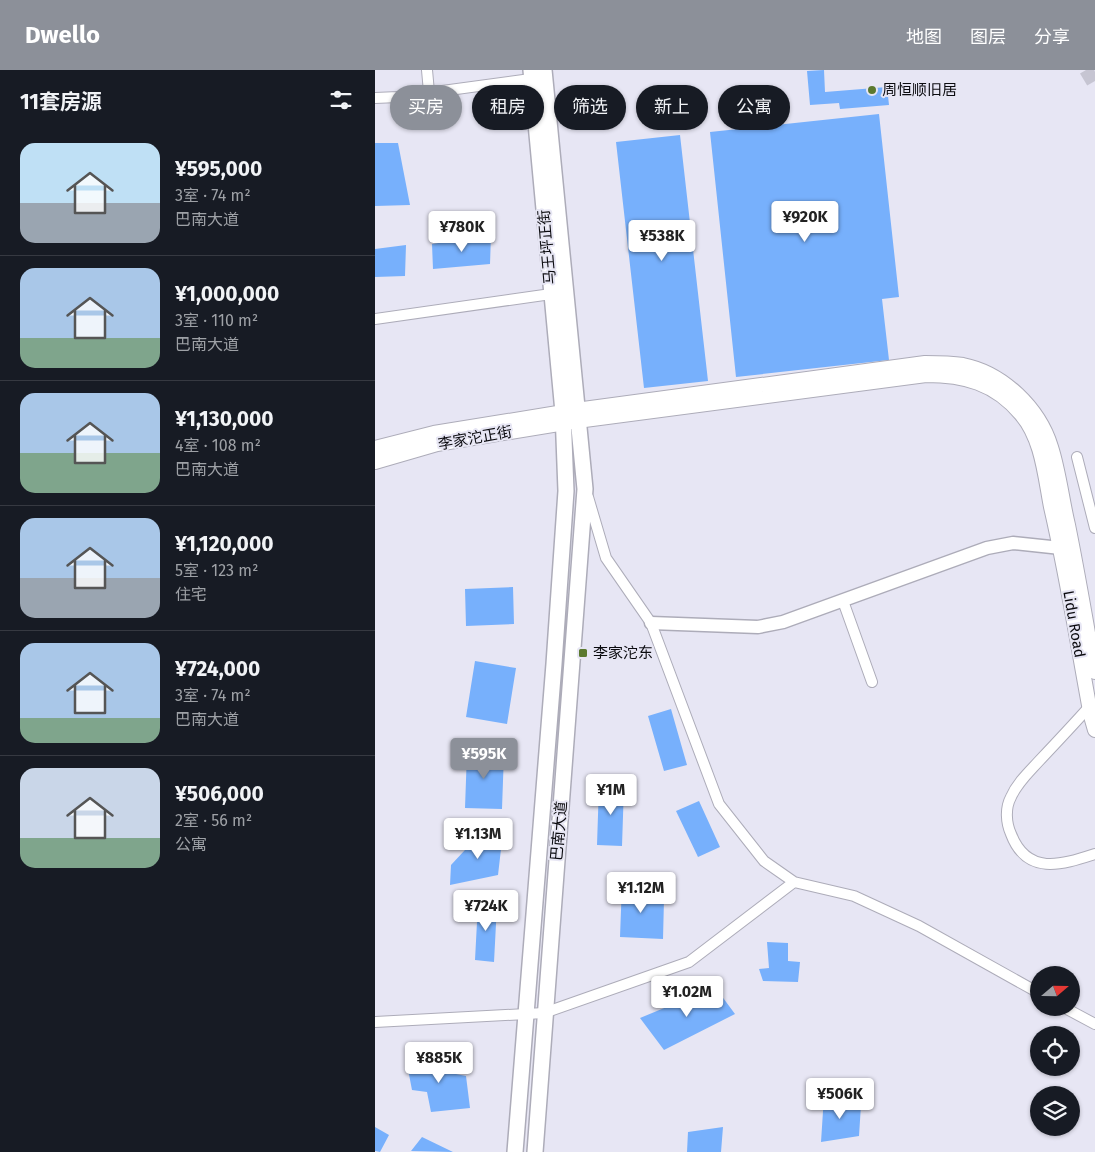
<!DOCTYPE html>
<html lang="zh">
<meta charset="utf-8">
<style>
body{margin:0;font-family:"Fira Sans","Noto Sans SC",sans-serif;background:#242831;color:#f1f3f6;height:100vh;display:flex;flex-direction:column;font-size:19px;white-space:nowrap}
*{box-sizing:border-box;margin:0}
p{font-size:16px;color:#9ea1a6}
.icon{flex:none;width:28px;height:28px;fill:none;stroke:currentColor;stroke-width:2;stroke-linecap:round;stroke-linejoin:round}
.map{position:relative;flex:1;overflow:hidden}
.sheet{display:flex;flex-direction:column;background:#171b24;width:375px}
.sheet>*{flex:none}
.hud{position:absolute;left:15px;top:15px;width:475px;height:45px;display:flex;gap:10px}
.needle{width:32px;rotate:70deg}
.tools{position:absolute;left:655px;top:896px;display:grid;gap:10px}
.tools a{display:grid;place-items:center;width:50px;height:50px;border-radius:50%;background:#171b24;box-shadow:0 1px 4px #0004;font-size:25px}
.price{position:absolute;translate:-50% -42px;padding:0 11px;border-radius:5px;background:#fff;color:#222;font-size:16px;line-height:32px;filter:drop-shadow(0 1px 2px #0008)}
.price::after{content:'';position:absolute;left:50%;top:30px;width:15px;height:11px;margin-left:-8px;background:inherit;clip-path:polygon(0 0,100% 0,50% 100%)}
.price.selected{background:#8c9099;color:#fff}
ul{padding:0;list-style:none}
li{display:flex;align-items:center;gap:15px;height:125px;padding:0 20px}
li+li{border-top:1px solid #363941}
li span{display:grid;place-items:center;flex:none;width:140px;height:100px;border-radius:15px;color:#555}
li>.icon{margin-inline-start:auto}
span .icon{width:60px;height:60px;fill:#fffc;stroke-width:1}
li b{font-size:21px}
h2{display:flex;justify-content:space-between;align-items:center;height:60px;padding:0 20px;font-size:21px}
.chip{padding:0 18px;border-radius:22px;background:#171b24;box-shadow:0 1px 4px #0004;font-size:18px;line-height:45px}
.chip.selected{background:#8c9099;color:#fff}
header{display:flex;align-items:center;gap:30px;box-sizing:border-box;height:70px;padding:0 25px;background:#8c9099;color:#fff}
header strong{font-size:24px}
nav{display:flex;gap:28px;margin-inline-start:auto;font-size:18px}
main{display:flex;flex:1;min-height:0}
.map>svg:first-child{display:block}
.building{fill:#77b0fc}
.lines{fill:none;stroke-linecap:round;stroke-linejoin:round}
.secondary-tunnel{stroke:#c6c5d2;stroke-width:14;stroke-dasharray:14 7;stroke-linecap:butt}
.minor-casing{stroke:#adacb9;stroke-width:12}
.tertiary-casing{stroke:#adacb9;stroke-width:15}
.secondary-casing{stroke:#adacb9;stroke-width:16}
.primary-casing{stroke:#adacb9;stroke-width:18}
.minor{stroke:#fff;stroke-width:10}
.tertiary{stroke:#fff;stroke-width:12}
.secondary{stroke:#fff;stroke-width:14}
.primary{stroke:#fff;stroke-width:15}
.poi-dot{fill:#5b792f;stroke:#e7e6f4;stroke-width:2}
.labels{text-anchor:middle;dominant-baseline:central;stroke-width:4;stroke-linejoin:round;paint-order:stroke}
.poi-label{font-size:15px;fill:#0b0b0f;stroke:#e7e6f4;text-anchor:start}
.street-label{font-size:15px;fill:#0b0b0f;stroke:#e7e6f4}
</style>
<header>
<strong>Dwello</strong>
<nav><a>地图</a><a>图层</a><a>分享</a></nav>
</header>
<main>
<section class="sheet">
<h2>11套房源<svg class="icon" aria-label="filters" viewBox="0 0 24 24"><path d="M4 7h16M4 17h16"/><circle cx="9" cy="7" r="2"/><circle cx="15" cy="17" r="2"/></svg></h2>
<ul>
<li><span style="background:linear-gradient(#bfe0f5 60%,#9aa5b1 0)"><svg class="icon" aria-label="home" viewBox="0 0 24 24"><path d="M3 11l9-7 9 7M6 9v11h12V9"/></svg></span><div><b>¥595,000</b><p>3室 · 74 m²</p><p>巴南大道</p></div></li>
<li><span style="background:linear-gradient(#a9c7e8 70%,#7fa58c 0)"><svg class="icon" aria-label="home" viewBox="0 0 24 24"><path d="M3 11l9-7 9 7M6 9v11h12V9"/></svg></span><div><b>¥1,000,000</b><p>3室 · 110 m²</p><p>巴南大道</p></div></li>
<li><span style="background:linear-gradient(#a9c7e8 60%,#7fa58c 0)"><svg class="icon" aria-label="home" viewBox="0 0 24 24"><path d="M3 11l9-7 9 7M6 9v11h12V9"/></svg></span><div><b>¥1,130,000</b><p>4室 · 108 m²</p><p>巴南大道</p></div></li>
<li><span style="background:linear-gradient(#a9c7e8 60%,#9aa5b1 0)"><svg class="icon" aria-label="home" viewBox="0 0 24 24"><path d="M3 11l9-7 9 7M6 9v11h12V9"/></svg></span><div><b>¥1,120,000</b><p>5室 · 123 m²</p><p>住宅</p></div></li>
<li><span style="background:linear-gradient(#a9c7e8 75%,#7fa58c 0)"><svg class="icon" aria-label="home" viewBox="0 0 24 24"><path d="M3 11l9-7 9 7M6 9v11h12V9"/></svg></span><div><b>¥724,000</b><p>3室 · 74 m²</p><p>巴南大道</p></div></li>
<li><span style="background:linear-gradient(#c9d6e8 70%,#7fa58c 0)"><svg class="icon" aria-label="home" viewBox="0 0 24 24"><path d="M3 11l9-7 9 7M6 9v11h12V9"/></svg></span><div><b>¥506,000</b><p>2室 · 56 m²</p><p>公寓</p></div></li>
</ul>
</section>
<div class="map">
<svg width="720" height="1082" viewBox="0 0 720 1082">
<rect width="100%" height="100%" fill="#e7e6f4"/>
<path class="building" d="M449 0 450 22 512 17 514 35 465 39 464 33 435 35 432 1Z
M504 44 524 227 507 229 514 290 361 307 335 62Z
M305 65 333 311 269 318 241 72Z
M0 73H23L35 135 0 136Z
M116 165 115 194 58 199 57 174Z
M31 175 30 206 0 207V179Z
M138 517 139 554 91 556 90 519Z
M100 591 141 598 132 654 91 647Z
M296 639 312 695 289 701 273 646Z
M92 682 129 683 127 739 90 738Z
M224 715 249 716 247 776 222 775Z
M324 731 345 777 323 787 301 741Z
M128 762 123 805 75 815 76 795 103 766Z
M247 813H265L264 828 289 829 288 869 245 867Z
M103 833 122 835 119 892 100 890Z
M392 872 413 873V891L425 892 423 912 388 911 384 899 394 898Z
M340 917 360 944 289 980 265 948Z
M73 988 71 1002 91 1006 95 1038 56 1042 52 1022 37 1020 31 989Z
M449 1026 486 1035 484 1066 446 1072Z
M0 1057 14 1065 5 1082 0 1081Z
M348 1057 346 1082H312L313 1062Z
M47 1067 78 1082 36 1081Z"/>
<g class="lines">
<path class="secondary-tunnel" d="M711 0 720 15"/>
<defs>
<path id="minor" d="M52 0 54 22
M0 28 23 27 163 8
M0 249 176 224
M702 387 720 458
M213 427 231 488 276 553 344 734 389 791 419 812 479 826 544 856 664 923
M468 531 497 612
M714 637C698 655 681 673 664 691 654 702 642 713 636 727 630 738 631 753 636 764 652 806 686 795 720 784
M690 938 720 954
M0 952 169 943 314 892 419 812"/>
<path id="tertiary" d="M276 553 383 557 408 552 612 478 638 473 695 479"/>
<path id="secondary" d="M0 378 59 363 201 340 550 293C562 293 575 293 588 295 628 303 664 338 676 377 684 402 687 430 693 455 703 504 711 553 720 602
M0 392 62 374 202 351 551 305C589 305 620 313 646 344 667 368 670 406 676 437 692 506 703 576 716 646L720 660"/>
<path id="primary" d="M140 1082 179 594 191 421 188 342 156 0
M160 1082 210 419 169 0"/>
</defs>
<use href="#minor" class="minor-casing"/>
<use href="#tertiary" class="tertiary-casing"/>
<use href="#secondary" class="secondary-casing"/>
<use href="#primary" class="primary-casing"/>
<use href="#minor" class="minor"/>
<use href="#tertiary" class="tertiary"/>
<use href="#secondary" class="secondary"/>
<use href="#primary" class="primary"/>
</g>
<g class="poi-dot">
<circle cx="497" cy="20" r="5"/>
<rect x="203" y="578" width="10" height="10" rx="2.5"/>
</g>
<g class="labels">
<g class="poi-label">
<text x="507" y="20">周恒顺旧居</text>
<text x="218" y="583">李家沱东</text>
</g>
<g class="street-label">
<text transform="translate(172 177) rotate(-95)">马王坪正街</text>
<text transform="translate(100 368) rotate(-10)">李家沱正街</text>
<text transform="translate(699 554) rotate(80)">Lidu Road</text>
<text transform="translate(184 761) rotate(-85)">巴南大道</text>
</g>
</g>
</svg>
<div class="tools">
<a><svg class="needle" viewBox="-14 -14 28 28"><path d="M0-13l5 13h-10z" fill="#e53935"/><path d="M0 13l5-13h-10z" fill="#9ea1a6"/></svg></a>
<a><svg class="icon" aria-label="locate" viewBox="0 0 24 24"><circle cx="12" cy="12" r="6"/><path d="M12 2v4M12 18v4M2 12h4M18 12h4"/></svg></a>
<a><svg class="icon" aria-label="layers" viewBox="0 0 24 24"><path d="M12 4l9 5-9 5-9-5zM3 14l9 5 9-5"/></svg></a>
</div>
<b class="price" style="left:430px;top:173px">¥920K</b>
<b class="price" style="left:87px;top:183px">¥780K</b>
<b class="price" style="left:287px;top:192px">¥538K</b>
<b class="price selected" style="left:109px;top:710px">¥595K</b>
<b class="price" style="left:236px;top:746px">¥1M</b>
<b class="price" style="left:103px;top:790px">¥1.13M</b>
<b class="price" style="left:266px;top:844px">¥1.12M</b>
<b class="price" style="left:111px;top:862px">¥724K</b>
<b class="price" style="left:312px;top:948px">¥1.02M</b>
<b class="price" style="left:64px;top:1014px">¥885K</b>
<b class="price" style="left:465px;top:1050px">¥506K</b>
<div class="hud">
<a class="chip selected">买房</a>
<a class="chip">租房</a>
<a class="chip">筛选</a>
<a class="chip">新上</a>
<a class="chip">公寓</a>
</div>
</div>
</main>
